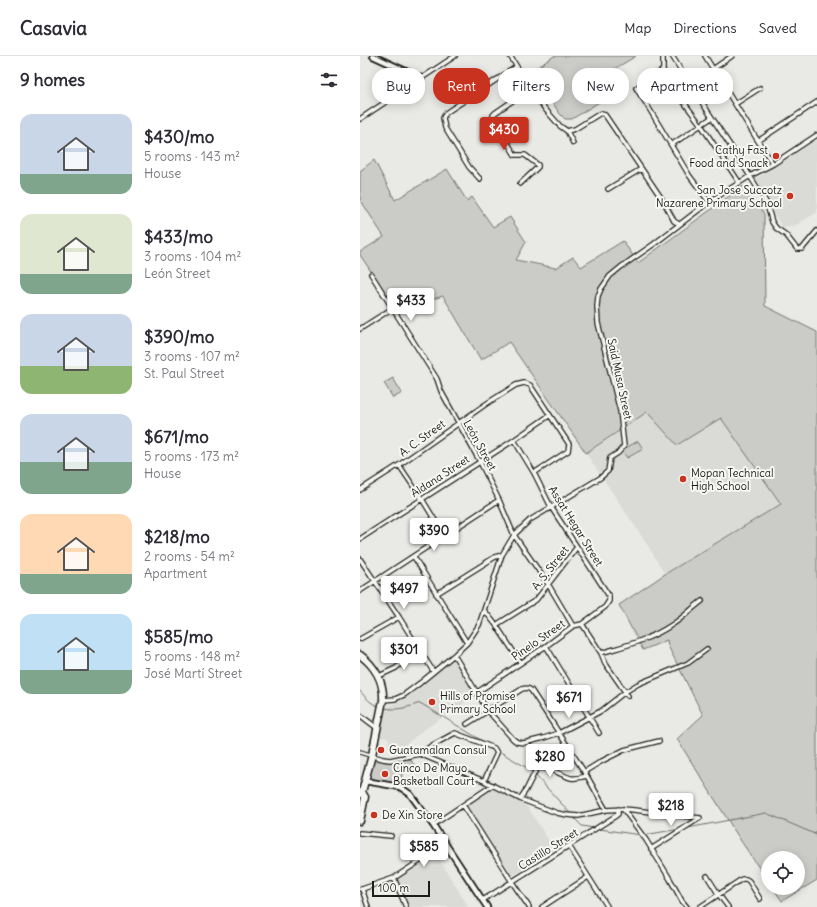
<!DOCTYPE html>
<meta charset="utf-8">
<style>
body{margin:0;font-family:Delius,sans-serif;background:#f2f2f3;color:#2b2b33;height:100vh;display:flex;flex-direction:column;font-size:15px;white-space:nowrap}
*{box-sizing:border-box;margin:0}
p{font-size:13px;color:#7c7c81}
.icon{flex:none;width:22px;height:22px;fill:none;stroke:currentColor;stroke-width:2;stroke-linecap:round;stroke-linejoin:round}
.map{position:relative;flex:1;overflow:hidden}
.side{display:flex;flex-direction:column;background:#fff;width:360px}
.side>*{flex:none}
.top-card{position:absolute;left:12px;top:12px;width:380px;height:36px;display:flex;gap:8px}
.buttons{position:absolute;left:401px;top:795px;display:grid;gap:8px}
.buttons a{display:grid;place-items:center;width:44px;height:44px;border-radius:50%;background:#fff;box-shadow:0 2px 10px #0003;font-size:20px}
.scale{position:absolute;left:12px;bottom:10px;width:58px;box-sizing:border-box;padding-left:4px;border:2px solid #1c1c1c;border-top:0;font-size:11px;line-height:14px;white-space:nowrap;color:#1c1c1c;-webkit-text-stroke:3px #f6f6f2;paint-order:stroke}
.price{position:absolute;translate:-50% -34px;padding:0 9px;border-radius:4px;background:#fff;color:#222;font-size:13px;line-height:26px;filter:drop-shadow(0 1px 2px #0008)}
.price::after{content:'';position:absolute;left:50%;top:24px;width:12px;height:9px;margin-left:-6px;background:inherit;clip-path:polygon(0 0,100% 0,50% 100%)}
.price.selected{background:#c8321e;color:#fff}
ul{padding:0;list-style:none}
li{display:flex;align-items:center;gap:12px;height:100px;padding:0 20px}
li span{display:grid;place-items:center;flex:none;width:112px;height:80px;border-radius:12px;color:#555}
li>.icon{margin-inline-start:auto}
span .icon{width:48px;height:48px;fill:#fffc;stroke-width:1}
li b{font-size:17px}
h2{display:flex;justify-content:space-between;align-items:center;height:48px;padding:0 20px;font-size:17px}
.pill{padding:0 14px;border-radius:16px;background:#fff;box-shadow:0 2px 10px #0003;font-size:14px;line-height:36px}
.pill.selected{background:#c8321e;color:#fff}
header{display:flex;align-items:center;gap:24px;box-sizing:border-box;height:56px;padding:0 20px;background:#fff;border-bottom:1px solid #e1e1e2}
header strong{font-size:19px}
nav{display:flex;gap:22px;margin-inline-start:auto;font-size:14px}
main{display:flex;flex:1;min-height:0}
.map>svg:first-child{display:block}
.built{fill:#dadad6}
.green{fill:#cbcbc7;stroke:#747472}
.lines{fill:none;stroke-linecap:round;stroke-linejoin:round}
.stream{stroke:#6d6d6c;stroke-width:1}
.minor-casing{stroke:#1c1c1c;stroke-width:6}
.tertiary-casing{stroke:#1c1c1c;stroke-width:8}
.trunk-casing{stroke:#1c1c1c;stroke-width:9}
.minor{stroke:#f6f6f2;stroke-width:3.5}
.tertiary{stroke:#f6f6f2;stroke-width:4.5}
.trunk{stroke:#f6f6f2;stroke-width:6}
.poi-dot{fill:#c8321e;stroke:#f6f6f2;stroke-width:1.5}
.labels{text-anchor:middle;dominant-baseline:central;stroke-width:4;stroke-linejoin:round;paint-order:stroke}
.poi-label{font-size:11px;fill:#1c1c1c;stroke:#f6f6f2;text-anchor:start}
.street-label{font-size:11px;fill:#1c1c1c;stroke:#f6f6f2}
</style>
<header>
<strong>Casavia</strong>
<nav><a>Map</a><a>Directions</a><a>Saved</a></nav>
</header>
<main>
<section class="side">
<h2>9 homes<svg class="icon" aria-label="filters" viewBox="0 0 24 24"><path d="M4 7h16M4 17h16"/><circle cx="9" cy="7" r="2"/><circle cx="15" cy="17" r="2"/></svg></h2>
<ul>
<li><span style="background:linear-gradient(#c9d6e8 75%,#7fa58c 0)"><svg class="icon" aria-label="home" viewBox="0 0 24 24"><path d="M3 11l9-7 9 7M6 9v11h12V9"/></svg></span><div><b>$430/mo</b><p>5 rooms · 143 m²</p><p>House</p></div></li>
<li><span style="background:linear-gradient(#dfe7d0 75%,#7fa58c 0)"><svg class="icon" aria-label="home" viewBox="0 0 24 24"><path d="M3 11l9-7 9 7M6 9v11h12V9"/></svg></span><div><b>$433/mo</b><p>3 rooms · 104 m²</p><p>León Street</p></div></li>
<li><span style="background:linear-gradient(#c9d6e8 65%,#8fb573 0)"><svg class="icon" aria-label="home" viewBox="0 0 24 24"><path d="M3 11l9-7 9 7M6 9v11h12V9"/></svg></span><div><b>$390/mo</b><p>3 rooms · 107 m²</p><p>St. Paul Street</p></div></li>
<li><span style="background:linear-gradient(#c9d6e8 60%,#7fa58c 0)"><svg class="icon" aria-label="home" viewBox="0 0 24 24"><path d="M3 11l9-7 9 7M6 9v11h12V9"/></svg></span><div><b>$671/mo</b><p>5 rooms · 173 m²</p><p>House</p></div></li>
<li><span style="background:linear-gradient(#ffd9b3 75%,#7fa58c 0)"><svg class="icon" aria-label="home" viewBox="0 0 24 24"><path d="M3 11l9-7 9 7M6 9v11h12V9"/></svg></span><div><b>$218/mo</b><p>2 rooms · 54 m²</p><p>Apartment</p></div></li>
<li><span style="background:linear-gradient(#bfe0f5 70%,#7fa58c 0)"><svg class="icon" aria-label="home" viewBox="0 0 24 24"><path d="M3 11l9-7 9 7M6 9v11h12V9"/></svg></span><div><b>$585/mo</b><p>5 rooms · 148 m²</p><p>José Martí Street</p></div></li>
</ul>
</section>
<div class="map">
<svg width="457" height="851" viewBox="0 0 457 851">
<rect width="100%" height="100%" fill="#e9e9e5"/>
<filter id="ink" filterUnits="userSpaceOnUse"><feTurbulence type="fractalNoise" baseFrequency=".025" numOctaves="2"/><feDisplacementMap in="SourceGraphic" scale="8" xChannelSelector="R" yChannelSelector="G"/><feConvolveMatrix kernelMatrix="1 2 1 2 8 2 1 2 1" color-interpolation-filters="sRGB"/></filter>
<g filter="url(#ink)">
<path class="built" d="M457 84V156L436 169 423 172 392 125Z
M288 356 317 389 361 362 421 448 305 518 285 485 226 397Z
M90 605 95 606 116 639 62 675 44 690H28L29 683 19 680 25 654 29 650 46 642 58 633Z
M133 732 165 747 194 793 152 820 107 752V749Z
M76 798 106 847 108 851H49L37 823Z"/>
<path class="green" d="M194 0H276L244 19 257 35 212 63H205L200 58 172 15Z
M14 104 35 144 87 113 107 145 112 141 133 171 150 161 166 186 156 204 196 212 213 201 221 211 263 185 278 207 383 130 404 158 405 250 457 276V824L422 845 413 832H438V802H408V825L381 785 317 683 343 659 308 590 307 584 283 594 259 549 305 518 421 448 361 362 317 389 287 356 226 397 149 286 121 304 83 240 37 254 0 199V196L24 181 0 143V115Z
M33 322 42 337 33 342 24 327Z
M278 385 283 393 267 402 262 394Z
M50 703 55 710 42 718 41 725 36 728 9 722 13 704 27 706Z"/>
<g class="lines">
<path class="stream" d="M0 635C6 642 10 647 18 650
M25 652C37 655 49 651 60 647L126 687
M137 694 169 713 173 717
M175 719 211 758
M213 761 222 770 234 772
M328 772 406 757 457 779
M239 773 281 779
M454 778 457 774
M284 779 320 773"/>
<defs>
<path id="minor" d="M150 0 168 28 185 53 200 70 207 75 213 87
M303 0V14L308 25 341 69 379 126
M312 0 319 11 390 120 406 146 412 166 416 172 426 179 437 193H442L457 175
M345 0 398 85 413 108
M353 13 372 0
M303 14 276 32 284 44 329 119 349 146
M375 48 400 32
M0 63 95 0
M207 75 215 73 239 58 242 57 245 59 304 146 314 165 319 168
M398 85 457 46
M311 89 341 69 351 62
M120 123 109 111 85 72 83 62 84 60 87 56 156 11
M160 128 178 111V109L165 99H155L134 64 133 59 135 57 161 39 166 35 168 28
M248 133 281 113
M11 218 77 323 81 335 120 406 139 444 154 479 188 528 213 570
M0 273 33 252
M39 409 62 443 84 479
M0 434 39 409 126 348 156 329 164 327 170 329 209 388 208 395 174 417
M0 483 154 384 190 359
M54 501 107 587
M0 503 39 561 73 615
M0 535 139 444
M76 538 135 501 142 499
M124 554 136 569 161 607
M222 568 241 597 245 607 268 640
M136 569 176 544 217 491
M0 583 39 561
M186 590 239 677
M241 597C264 590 289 584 310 570 322 563 331 553 342 545
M94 599 128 655 153 683 157 686 164 687 184 682 199 677 241 655 265 636 278 628 328 607 347 593
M19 620 36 612 59 593
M116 637 186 590 213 570 222 568 245 551 249 545V540L191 451 174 417 154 384
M23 644 35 643 44 639 60 627 94 599 107 587 119 569 142 499 154 479 170 464 240 422 248 415 250 402 258 397 264 390 260 355 238 267 237 250 238 240 241 233 250 220 261 211 294 188 349 146 390 120 413 108 457 79
M0 659 17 672
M107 668 162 633C165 632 168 632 171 634L227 720 246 754
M0 696 23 703 30 704 60 698 124 725 160 743 197 757 207 759 218 760 246 754 263 753 274 754 340 762
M60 698 71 690 95 677 134 692 137 697 124 725
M224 716 242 705 264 694 299 685
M160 743 166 734 176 714C184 707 202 720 211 722 217 723 222 721 227 720
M103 749 152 826 169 851
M263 753 286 784 310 823 322 845 327 851
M73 769 133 729
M0 777 31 780
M209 790 247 850
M291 793 340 762
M347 820 359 839 368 851
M34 822 46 851
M0 833H2L34 822 86 788
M2 833 8 851
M123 844 254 761 258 758V753
M182 851 228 821
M340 851 382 823H386L389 825 400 843"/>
<path id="tertiary" d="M13 0 61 22
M5 725 40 731 50 738 73 769 127 851"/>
<path id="trunk" d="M0 599C15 610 24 626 23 644L12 699 2 736
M0 738 2 736 5 741 0 765"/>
</defs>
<use href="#minor" class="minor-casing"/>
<use href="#tertiary" class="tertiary-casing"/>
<use href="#trunk" class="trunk-casing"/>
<use href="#minor" class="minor"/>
<use href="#tertiary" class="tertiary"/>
<use href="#trunk" class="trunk"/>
</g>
</g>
<g class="poi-dot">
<circle cx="416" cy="100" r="4"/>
<circle cx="430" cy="140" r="4"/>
<circle cx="323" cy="423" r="4"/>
<circle cx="72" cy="646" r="4"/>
<circle cx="21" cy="694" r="4"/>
<circle cx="25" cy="718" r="4"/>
<circle cx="14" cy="759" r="4"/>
</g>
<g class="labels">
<g class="poi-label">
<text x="408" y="94" text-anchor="end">Cathy Fast<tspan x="408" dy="13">Food and Snack</tspan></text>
<text x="422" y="134" text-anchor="end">San Jose Succotz<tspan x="422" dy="13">Nazarene Primary School</tspan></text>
<text x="331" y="417">Mopan Technical<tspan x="331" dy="13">High School</tspan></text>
<text x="80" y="640">Hills of Promise<tspan x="80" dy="13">Primary School</tspan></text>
<text x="29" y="694">Guatamalan Consul</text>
<text x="33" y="712">Cinco De Mayo<tspan x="33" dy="13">Basketball Court</tspan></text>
<text x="22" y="759">De Xin Store</text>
</g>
<g class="street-label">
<text transform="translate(260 323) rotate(78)">Said Musa Street</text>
<text transform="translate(62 382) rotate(-36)">A. C. Street</text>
<text transform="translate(120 389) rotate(61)">León Street</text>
<text transform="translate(80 420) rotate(-33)">Aldana Street</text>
<text transform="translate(216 470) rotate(58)">Assat Hegar Street</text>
<text transform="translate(190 512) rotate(-52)">A. S. Street</text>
<text transform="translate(178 584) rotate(-35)">Pinelo Street</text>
<text transform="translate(188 793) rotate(-32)">Castillo Street</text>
</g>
</g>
</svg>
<div class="buttons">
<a><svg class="icon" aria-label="locate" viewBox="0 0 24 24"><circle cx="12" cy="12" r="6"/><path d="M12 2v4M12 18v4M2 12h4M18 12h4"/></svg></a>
</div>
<div class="scale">100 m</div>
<b class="price selected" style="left:144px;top:95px">$430</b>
<b class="price" style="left:51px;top:266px">$433</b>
<b class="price" style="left:74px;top:496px">$390</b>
<b class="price" style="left:44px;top:554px">$497</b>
<b class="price" style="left:44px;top:615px">$301</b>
<b class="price" style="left:209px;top:663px">$671</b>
<b class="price" style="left:190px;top:722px">$280</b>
<b class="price" style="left:311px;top:771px">$218</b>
<b class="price" style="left:64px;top:812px">$585</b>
<div class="top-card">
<a class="pill">Buy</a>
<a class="pill selected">Rent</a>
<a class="pill">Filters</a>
<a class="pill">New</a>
<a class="pill">Apartment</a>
</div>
</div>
</main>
